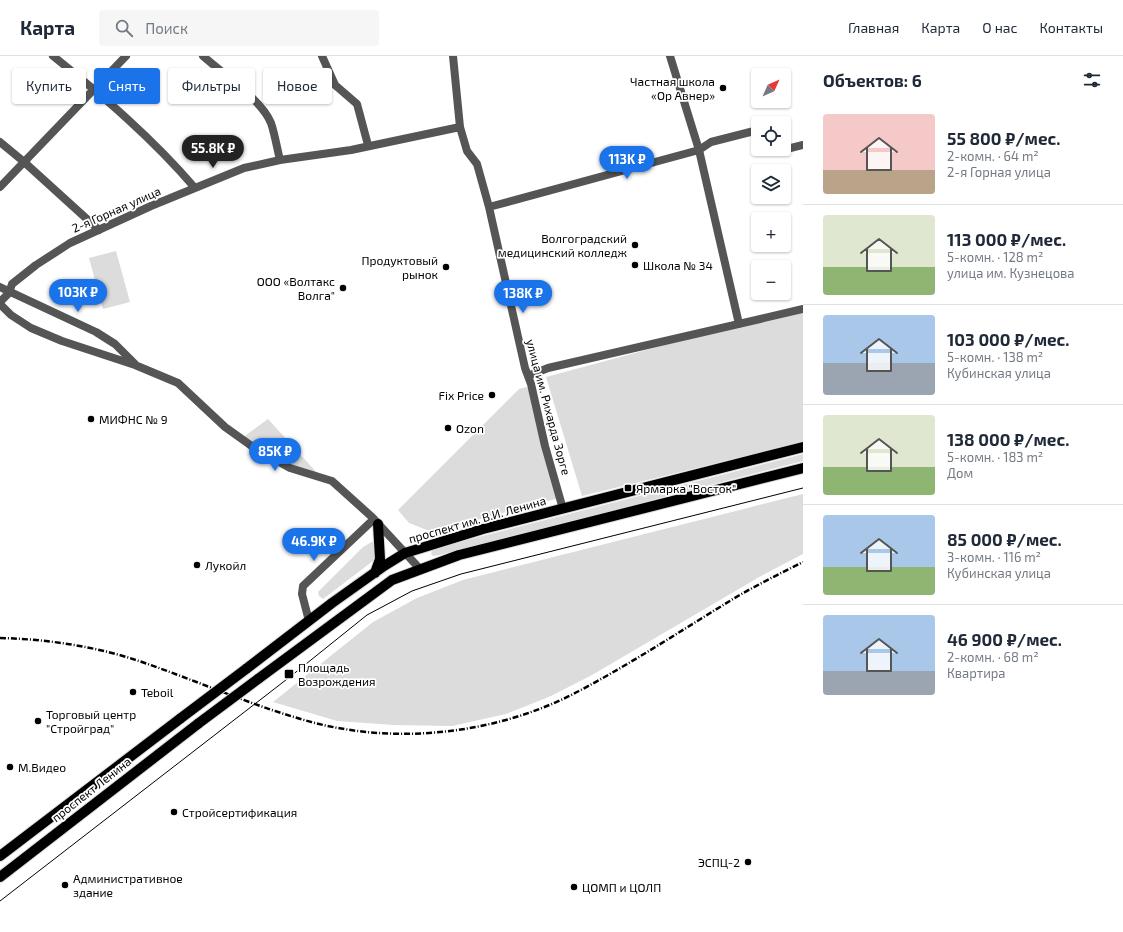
<!DOCTYPE html>
<html lang="ru">
<meta charset="utf-8">
<style>
body{margin:0;font-family:"Exo 2",sans-serif;background:#f6f6f7;color:#1f2937;height:100vh;display:flex;flex-direction:column;font-size:15px;white-space:nowrap}
*{box-sizing:border-box;margin:0}
p{font-size:13px;color:#747a83}
.icon{flex:none;width:22px;height:22px;fill:none;stroke:currentColor;stroke-width:2;stroke-linecap:round;stroke-linejoin:round}
.map{position:relative;flex:1;overflow:hidden}
.drawer{display:flex;flex-direction:column;background:#fff;width:320px}
.drawer>*{flex:none}
.guide{position:absolute;left:12px;top:12px;width:380px;height:36px;display:flex;gap:8px}
.needle{width:26px;rotate:45deg}
.buttons{position:absolute;left:751px;top:12px;display:grid;gap:8px}
.buttons a{display:grid;place-items:center;width:40px;height:40px;border-radius:4px;background:#fff;box-shadow:0 1px 3px #0004;font-size:20px}
.price{position:absolute;translate:-50% -34px;padding:0 9px;border-radius:14px;background:#1a73e8;color:#fff;font-size:13px;line-height:26px;filter:drop-shadow(0 1px 2px #0008)}
.price::after{content:'';position:absolute;left:50%;top:24px;width:12px;height:9px;margin-left:-6px;background:inherit;clip-path:polygon(0 0,100% 0,50% 100%)}
.price.on{background:#222;color:#fff}
ul{padding:0;list-style:none}
li{display:flex;align-items:center;gap:12px;height:100px;padding:0 20px}
li+li{border-top:1px solid #e0e1e3}
li span{display:grid;place-items:center;flex:none;width:112px;height:80px;border-radius:4px;color:#555}
li>.icon{margin-inline-start:auto}
span .icon{width:48px;height:48px;fill:#fffc;stroke-width:1}
li b{font-size:17px}
h2{display:flex;justify-content:space-between;align-items:center;height:48px;padding:0 20px;font-size:17px}
.chip{padding:0 14px;border-radius:4px;background:#fff;box-shadow:0 1px 3px #0004;font-size:14px;line-height:36px}
.chip.on{background:#1a73e8;color:#fff}
header{display:flex;align-items:center;gap:24px;box-sizing:border-box;height:56px;padding:0 20px;background:#fff;border-bottom:1px solid #e0e1e3}
header strong{font-size:19px}
nav{display:flex;gap:22px;margin-inline-start:auto;font-size:14px}
.search{width:280px;height:36px;background:#f6f6f7;display:flex;align-items:center;gap:10px;box-sizing:border-box;padding:0 14px;border-radius:4px;color:#747a83;font-size:15px}
main{display:flex;flex:1;min-height:0}
.map>svg:first-child{display:block}
.green{fill:#dcdcdc}
.lines{fill:none;stroke-linecap:round;stroke-linejoin:round}
.primary-casing{stroke:#dbdbdb;stroke-width:12}
.minor{stroke:#555;stroke-width:8}
.tertiary{stroke:#555;stroke-width:8}
.primary{stroke:#000;stroke-width:10}
.tram{stroke:#000;stroke-width:1}
.rail{stroke:#000;stroke-width:2.5;stroke-dasharray:6 2 1 2;stroke-linecap:butt}
.primary-bridge-casing{stroke:#dbdbdb;stroke-width:12;stroke-linecap:butt}
.primary-bridge{stroke:#000;stroke-width:10}
.poi-dot{fill:#000;stroke:#fff;stroke-width:1.5}
.labels{text-anchor:middle;dominant-baseline:central;stroke-width:3.5;stroke-linejoin:round;paint-order:stroke}
.poi-label{font-size:12px;fill:#000;stroke:#fff;text-anchor:start}
.street-label{font-size:12px;fill:#000;stroke:#fff}
</style>
<header>
<strong>Карта</strong>
<div class="search"><svg class="icon" aria-label="search" viewBox="0 0 24 24"><circle cx="10" cy="10" r="6"/><path d="M15 15l6 6"/></svg>Поиск</div>
<nav><a>Главная</a><a>Карта</a><a>О нас</a><a>Контакты</a></nav>
</header>
<main>
<div class="map">
<svg width="803" height="876" viewBox="0 0 803 876">
<rect width="100%" height="100%" fill="#fff"/>
<path class="green" d="M116 195 130 246 103 253 89 202Z
M803 255V386L582 440 546 321 739 269Z
M526 331 534 336 559 442 432 476 409 467 398 454 519 333Z
M268 363 319 419 292 411 242 382Z
M803 398V405L440 499 433 500 431 498 432 495 436 492Z
M803 438V498L761 520 592 619 551 640 506 658 452 670 394 669 337 665 273 646 373 566 417 542 463 524Z
M375 484 376 495 373 505 323 543 319 540 318 536 363 491Z"/>
<g class="lines">
<defs>
<path id="primary" d="M375 517 380 503 378 468
M246 613 332 547 384 510 405 497 483 473 803 391
M258 623 392 524 459 499 803 412
M0 800 181 662
M0 821 199 667"/>
</defs>
<use href="#primary" class="primary-casing"/>
<path class="minor" d="M53 0C104 41 152 82 195 132
M203 0C222 17 262 44 271 67 275 79 277 92 280 104
M322 0 335 29 357 48 368 89
M453 0 460 71 467 95 477 108 489 151 525 312 531 328 545 390 563 453
M670 0 699 94 739 268
M0 86 23 105 99 174
M774 93 775 96 803 89
M0 131 126 0
M489 151 699 94 711 86 758 74
M0 246 9 237 12 228 36 209 70 187 151 150 244 112 280 104 351 94 460 71
M528 320 548 312 803 253"/>
<path class="tertiary" d="M0 231 96 276 115 288 135 308
M0 248 11 259 31 272 62 285 135 309 178 327 225 371 253 391 290 412 332 425 372 461 420 513
M309 565 302 538 303 530 374 463"/>
<use href="#primary" class="primary"/>
<path class="tram" d="M0 845 291 620 367 559 412 535 461 518 803 432"/>
<path class="rail" d="M0 582C45 583 93 590 136 604 196 624 254 651 315 667 402 689 500 677 579 635 634 606 685 572 738 540 759 528 781 517 803 506"/>
<defs>
<path id="primary-bridge" d="M181 662 246 613
M199 667 258 623"/>
</defs>
<use href="#primary-bridge" class="primary-bridge-casing"/>
<use href="#primary-bridge" class="primary-bridge"/>
</g>
<g class="poi-dot">
<circle cx="723" cy="32" r="4"/>
<circle cx="635" cy="189" r="4"/>
<circle cx="635" cy="209" r="4"/>
<circle cx="446" cy="211" r="4"/>
<circle cx="343" cy="232" r="4"/>
<circle cx="492" cy="339" r="4"/>
<circle cx="91" cy="363" r="4"/>
<circle cx="448" cy="372" r="4"/>
<rect x="624" y="428" width="8" height="8" rx="2"/>
<circle cx="197" cy="509" r="4"/>
<rect x="284" y="613" width="10" height="10" rx="2"/>
<circle cx="133" cy="636" r="4"/>
<circle cx="38" cy="665" r="4"/>
<circle cx="10" cy="711" r="4"/>
<circle cx="174" cy="756" r="4"/>
<circle cx="748" cy="806" r="4"/>
<circle cx="65" cy="829" r="4"/>
<circle cx="574" cy="831" r="4"/>
</g>
<g class="labels">
<g class="poi-label">
<text x="715" y="25" text-anchor="end">Частная школа<tspan x="715" dy="14">«Ор Авнер»</tspan></text>
<text x="627" y="182" text-anchor="end">Волгоградский<tspan x="627" dy="14">медицинский колледж</tspan></text>
<text x="438" y="204" text-anchor="end">Продуктовый<tspan x="438" dy="14">рынок</tspan></text>
<text x="643" y="209">Школа № 34</text>
<text x="335" y="225" text-anchor="end">ООО «Волтакс<tspan x="335" dy="14">Волга"</tspan></text>
<text x="484" y="339" text-anchor="end">Fix Price</text>
<text x="99" y="363">МИФНС № 9</text>
<text x="456" y="372">Ozon</text>
<text x="636" y="432">Ярмарка "Восток"</text>
<text x="205" y="509">Лукойл</text>
<text x="298" y="611">Площадь<tspan x="298" dy="14">Возрождения</tspan></text>
<text x="141" y="636">Teboil</text>
<text x="46" y="658">Торговый центр<tspan x="46" dy="14">"Стройград"</tspan></text>
<text x="18" y="711">М.Видео</text>
<text x="182" y="756">Стройсертификация</text>
<text x="740" y="806" text-anchor="end">ЭСПЦ-2</text>
<text x="73" y="822">Административное<tspan x="73" dy="14">здание</tspan></text>
<text x="582" y="831">ЦОМП и ЦОЛП</text>
</g>
<g class="street-label">
<text transform="translate(116 153) rotate(-24)">2-я Горная улица</text>
<text transform="translate(549 351) rotate(75)">улица им. Рихарда Зорге</text>
<text transform="translate(477 463) rotate(-16)">проспект им. В.И. Ленина</text>
<text transform="translate(91 733) rotate(-38)">проспект Ленина</text>
</g>
</g>
</svg>
<div class="buttons">
<a><svg class="needle" viewBox="-14 -14 28 28"><path d="M0-13l5 13h-10z" fill="#e53935"/><path d="M0 13l5-13h-10z" fill="#747a83"/></svg></a>
<a><svg class="icon" aria-label="locate" viewBox="0 0 24 24"><circle cx="12" cy="12" r="6"/><path d="M12 2v4M12 18v4M2 12h4M18 12h4"/></svg></a>
<a><svg class="icon" aria-label="layers" viewBox="0 0 24 24"><path d="M12 4l9 5-9 5-9-5zM3 14l9 5 9-5"/></svg></a>
<a>+</a>
<a>−</a>
</div>
<b class="price on" style="left:213px;top:113px">55.8K ₽</b>
<b class="price" style="left:627px;top:124px">113K ₽</b>
<b class="price" style="left:78px;top:257px">103K ₽</b>
<b class="price" style="left:523px;top:258px">138K ₽</b>
<b class="price" style="left:275px;top:416px">85K ₽</b>
<b class="price" style="left:314px;top:506px">46.9K ₽</b>
<div class="guide">
<a class="chip">Купить</a>
<a class="chip on">Снять</a>
<a class="chip">Фильтры</a>
<a class="chip">Новое</a>
</div>
</div>
<section class="drawer">
<h2>Объектов: 6<svg class="icon" aria-label="filters" viewBox="0 0 24 24"><path d="M4 7h16M4 17h16"/><circle cx="9" cy="7" r="2"/><circle cx="15" cy="17" r="2"/></svg></h2>
<ul>
<li><span style="background:linear-gradient(#f6c9c9 70%,#b9a48a 0)"><svg class="icon" aria-label="home" viewBox="0 0 24 24"><path d="M3 11l9-7 9 7M6 9v11h12V9"/></svg></span><div><b>55 800 ₽/мес.</b><p>2-комн. · 64 m²</p><p>2-я Горная улица</p></div></li>
<li><span style="background:linear-gradient(#dfe7d0 65%,#8fb573 0)"><svg class="icon" aria-label="home" viewBox="0 0 24 24"><path d="M3 11l9-7 9 7M6 9v11h12V9"/></svg></span><div><b>113 000 ₽/мес.</b><p>5-комн. · 128 m²</p><p>улица им. Кузнецова</p></div></li>
<li><span style="background:linear-gradient(#a9c7e8 60%,#9aa5b1 0)"><svg class="icon" aria-label="home" viewBox="0 0 24 24"><path d="M3 11l9-7 9 7M6 9v11h12V9"/></svg></span><div><b>103 000 ₽/мес.</b><p>5-комн. · 138 m²</p><p>Кубинская улица</p></div></li>
<li><span style="background:linear-gradient(#dfe7d0 65%,#8fb573 0)"><svg class="icon" aria-label="home" viewBox="0 0 24 24"><path d="M3 11l9-7 9 7M6 9v11h12V9"/></svg></span><div><b>138 000 ₽/мес.</b><p>5-комн. · 183 m²</p><p>Дом</p></div></li>
<li><span style="background:linear-gradient(#a9c7e8 65%,#8fb573 0)"><svg class="icon" aria-label="home" viewBox="0 0 24 24"><path d="M3 11l9-7 9 7M6 9v11h12V9"/></svg></span><div><b>85 000 ₽/мес.</b><p>3-комн. · 116 m²</p><p>Кубинская улица</p></div></li>
<li><span style="background:linear-gradient(#a9c7e8 70%,#9aa5b1 0)"><svg class="icon" aria-label="home" viewBox="0 0 24 24"><path d="M3 11l9-7 9 7M6 9v11h12V9"/></svg></span><div><b>46 900 ₽/мес.</b><p>2-комн. · 68 m²</p><p>Квартира</p></div></li>
</ul>
</section>
</main>
